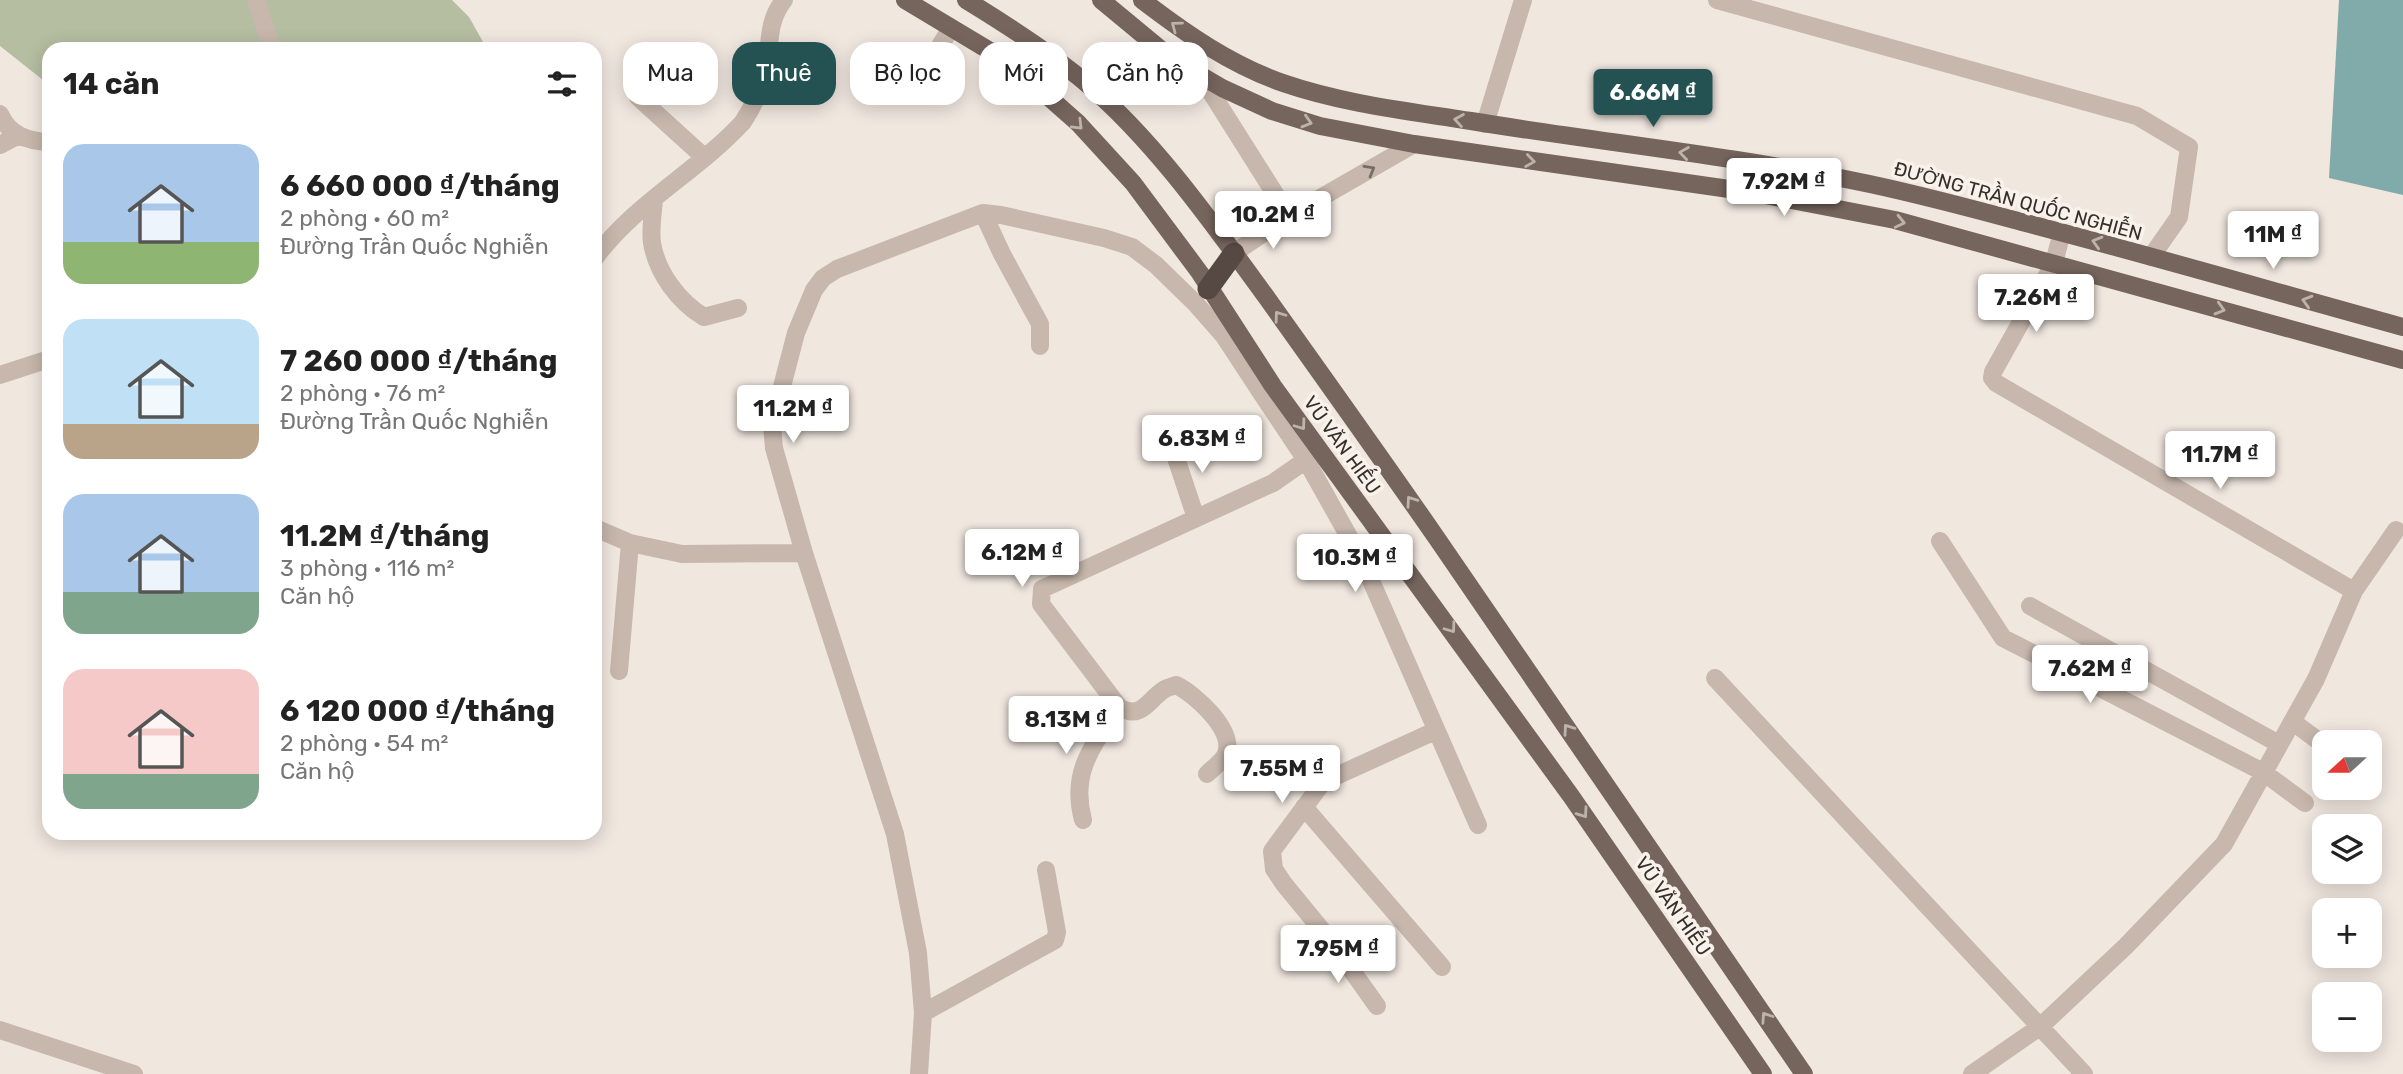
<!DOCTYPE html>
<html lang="vi">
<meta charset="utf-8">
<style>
body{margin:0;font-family:Rubik,sans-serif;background:#f6f6f6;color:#222;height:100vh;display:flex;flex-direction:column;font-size:26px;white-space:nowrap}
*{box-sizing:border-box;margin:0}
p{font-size:23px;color:#767676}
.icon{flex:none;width:38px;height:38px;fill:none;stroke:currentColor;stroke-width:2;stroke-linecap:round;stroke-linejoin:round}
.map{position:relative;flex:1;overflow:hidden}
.sheet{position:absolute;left:42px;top:42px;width:560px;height:798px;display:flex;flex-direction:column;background:#fff;border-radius:21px;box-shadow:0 4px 18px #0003}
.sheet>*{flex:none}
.guide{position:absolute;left:623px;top:42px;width:665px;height:63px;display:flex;gap:14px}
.needle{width:46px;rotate:249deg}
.buttons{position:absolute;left:2312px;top:730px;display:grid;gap:14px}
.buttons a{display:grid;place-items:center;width:70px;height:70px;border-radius:14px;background:#fff;box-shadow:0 4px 18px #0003;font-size:35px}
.price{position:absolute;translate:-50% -60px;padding:0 16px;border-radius:7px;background:#fff;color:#222;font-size:23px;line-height:46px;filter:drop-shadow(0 2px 4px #0008)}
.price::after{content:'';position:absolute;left:50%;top:42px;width:21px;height:16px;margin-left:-10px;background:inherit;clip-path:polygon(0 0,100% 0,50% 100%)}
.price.on{background:#245253;color:#fff}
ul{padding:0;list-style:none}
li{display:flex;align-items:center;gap:21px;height:175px;padding:0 21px}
li span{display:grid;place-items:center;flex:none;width:196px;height:140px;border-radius:21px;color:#555}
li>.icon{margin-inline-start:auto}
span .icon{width:84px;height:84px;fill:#fffc;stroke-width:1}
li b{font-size:30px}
h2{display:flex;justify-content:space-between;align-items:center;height:84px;padding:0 21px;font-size:30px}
.pill{padding:0 24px;border-radius:21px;background:#fff;box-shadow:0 4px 18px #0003;font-size:24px;line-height:63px}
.pill.on{background:#245253;color:#fff}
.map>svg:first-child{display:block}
.green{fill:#b5bea1}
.water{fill:#81aaaa}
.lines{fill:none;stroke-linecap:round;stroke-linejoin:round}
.minor{stroke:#c7b7ac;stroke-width:18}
.major{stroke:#76655d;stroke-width:18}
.highway{stroke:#564843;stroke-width:21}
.oneway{stroke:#beb3ab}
.oneway2{stroke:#776c64}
.labels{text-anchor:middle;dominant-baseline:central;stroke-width:7;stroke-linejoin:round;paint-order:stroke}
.street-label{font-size:19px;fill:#362e2a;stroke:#f8f2eb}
</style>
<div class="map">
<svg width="2403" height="1074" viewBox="0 0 2403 1074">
<rect width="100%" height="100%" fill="#f0e7df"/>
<path class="green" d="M0 0H452L469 17 487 49H49L48 84 0 46Z"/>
<path class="water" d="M2339 0H2403V195L2329 178Z"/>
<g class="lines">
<path class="minor" d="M256 0 272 49
M1717 0 2137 116 2189 147 2179 217 2151 257
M1200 75 1289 216
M909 96 951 28
M638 97 704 157
M0 114C9 135 27 141 49 142
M1485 124 1523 0
M0 145 17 136
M654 199C653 213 650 230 652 243 657 273 679 302 704 317L738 308
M983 213 1002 254 1040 324V346
M2062 232 2054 263 1993 372 1992 378 1996 383 2354 591
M1234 253 1289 216 1414 144
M595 258C634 204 698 171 743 122 752 108 760 92 764 76 772 48 765 24 784 0
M0 375 49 359
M1270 388 1262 394 1306 460 1362 560 1478 825
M1171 443 1196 518
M595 528 630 543 682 554 804 553
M1940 541 2003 638 2263 772 2305 803
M2030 606 2279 744
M619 671 630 543
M1715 678 2084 1074
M2293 722 2324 745
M1207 774C1212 769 1223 761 1226 754 1235 730 1195 694 1176 685 1172 687 1168 687 1165 689 1148 699 1142 721 1119 707L1041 604 1042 589 1273 483 1306 460
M1304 807 1442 967
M1083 820C1070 772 1093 745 1119 707
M1377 1006 1330 940 1284 884 1274 869 1272 851 1323 782 1435 731
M923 1013 1055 940 1057 932 1046 870
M0 1030 134 1074
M919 1074 923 1013 918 953 895 834 804 553 774 448 772 425 796 333 814 290 823 278 837 269 983 213 1001 215 1104 238 1132 247 1156 265 1196 304 1224 336 1262 394
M1972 1074 2041 1026 2126 946 2224 844 2316 679 2354 591 2396 530"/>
<path class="major" d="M905 0 1010 63 1078 123 1133 183 1200 273 1273 386 1571 796 1763 1074
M966 0C1007 25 1048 51 1085 82 1155 141 1213 224 1267 298 1324 378 1382 459 1438 540 1561 717 1683 895 1804 1074
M1101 0 1171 58 1222 88 1272 111 1320 126 1414 144 1750 192 1895 220 2403 360
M1142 0C1185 33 1231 65 1283 83 1344 104 1408 111 1471 121 1599 142 1728 155 1855 181 1911 192 1966 207 2022 222 2149 255 2276 292 2403 327"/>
<path class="highway" d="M1208 289 1234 253"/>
</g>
<defs><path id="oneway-chevron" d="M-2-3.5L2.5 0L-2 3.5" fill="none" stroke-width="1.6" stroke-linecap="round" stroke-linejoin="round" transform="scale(1.75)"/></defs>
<g class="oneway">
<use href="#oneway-chevron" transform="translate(1176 26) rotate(-143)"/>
<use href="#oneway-chevron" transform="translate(1459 120) rotate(-171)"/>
<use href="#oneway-chevron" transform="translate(1307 122) rotate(17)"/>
<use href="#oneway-chevron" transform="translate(1078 125) rotate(45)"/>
<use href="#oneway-chevron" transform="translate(1684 153) rotate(-172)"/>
<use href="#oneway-chevron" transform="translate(1530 161) rotate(8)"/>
<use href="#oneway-chevron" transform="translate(1900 222) rotate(13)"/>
<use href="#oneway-chevron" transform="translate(2097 242) rotate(-164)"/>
<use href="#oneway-chevron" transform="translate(2307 301) rotate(-164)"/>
<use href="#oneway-chevron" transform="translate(2220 309) rotate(16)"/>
<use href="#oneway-chevron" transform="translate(1279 316) rotate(-126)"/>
<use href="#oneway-chevron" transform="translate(1301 425) rotate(54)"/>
<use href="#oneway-chevron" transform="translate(1411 501) rotate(-125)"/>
<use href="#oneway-chevron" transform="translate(1451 628) rotate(54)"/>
<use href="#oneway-chevron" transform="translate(1568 729) rotate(-125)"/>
<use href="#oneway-chevron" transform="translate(1583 813) rotate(55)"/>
<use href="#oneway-chevron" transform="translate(1766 1017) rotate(-124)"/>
</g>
<use class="oneway2" href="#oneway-chevron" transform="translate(1370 170) rotate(-30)"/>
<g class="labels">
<g class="street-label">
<text transform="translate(2018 201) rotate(15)">ĐƯỜNG TRẦN QUỐC NGHIỄN</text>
<text transform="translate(1342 445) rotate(54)">VŨ VĂN HIẾU</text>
<text transform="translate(1673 906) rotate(55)">VŨ VĂN HIẾU</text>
</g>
</g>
</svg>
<div class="buttons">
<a><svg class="needle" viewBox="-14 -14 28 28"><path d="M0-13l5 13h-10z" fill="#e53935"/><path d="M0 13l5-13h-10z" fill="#767676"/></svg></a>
<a><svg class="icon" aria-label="layers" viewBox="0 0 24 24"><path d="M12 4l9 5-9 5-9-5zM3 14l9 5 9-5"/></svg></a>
<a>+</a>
<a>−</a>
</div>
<b class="price on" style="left:1653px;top:129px">6.66M ₫</b>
<b class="price" style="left:1784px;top:218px">7.92M ₫</b>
<b class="price" style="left:1273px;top:251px">10.2M ₫</b>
<b class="price" style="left:2273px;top:271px">11M ₫</b>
<b class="price" style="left:2036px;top:334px">7.26M ₫</b>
<b class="price" style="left:793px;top:445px">11.2M ₫</b>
<b class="price" style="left:1202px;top:475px">6.83M ₫</b>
<b class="price" style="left:2220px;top:491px">11.7M ₫</b>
<b class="price" style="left:1022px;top:589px">6.12M ₫</b>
<b class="price" style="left:1355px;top:594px">10.3M ₫</b>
<b class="price" style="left:2090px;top:705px">7.62M ₫</b>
<b class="price" style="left:1066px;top:756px">8.13M ₫</b>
<b class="price" style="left:1282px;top:805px">7.55M ₫</b>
<b class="price" style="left:1338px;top:985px">7.95M ₫</b>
<div class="guide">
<a class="pill">Mua</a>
<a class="pill on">Thuê</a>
<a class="pill">Bộ lọc</a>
<a class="pill">Mới</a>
<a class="pill">Căn hộ</a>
</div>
<section class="sheet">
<h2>14 căn<svg class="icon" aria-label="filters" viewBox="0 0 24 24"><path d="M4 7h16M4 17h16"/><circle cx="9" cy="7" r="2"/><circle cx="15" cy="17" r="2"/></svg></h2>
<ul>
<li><span style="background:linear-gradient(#a9c7e8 70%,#8fb573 0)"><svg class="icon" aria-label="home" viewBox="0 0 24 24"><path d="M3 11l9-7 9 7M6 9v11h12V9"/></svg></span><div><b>6 660 000 ₫/tháng</b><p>2 phòng · 60 m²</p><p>Đường Trần Quốc Nghiễn</p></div></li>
<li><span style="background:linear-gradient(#bfe0f5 75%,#b9a48a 0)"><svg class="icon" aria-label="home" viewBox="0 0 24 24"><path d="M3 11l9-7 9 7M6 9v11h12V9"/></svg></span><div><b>7 260 000 ₫/tháng</b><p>2 phòng · 76 m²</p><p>Đường Trần Quốc Nghiễn</p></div></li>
<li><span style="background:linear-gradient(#a9c7e8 70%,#7fa58c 0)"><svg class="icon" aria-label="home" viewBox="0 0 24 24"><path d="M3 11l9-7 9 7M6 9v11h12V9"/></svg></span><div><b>11.2M ₫/tháng</b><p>3 phòng · 116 m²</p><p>Căn hộ</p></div></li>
<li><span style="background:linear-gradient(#f6c9c9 75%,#7fa58c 0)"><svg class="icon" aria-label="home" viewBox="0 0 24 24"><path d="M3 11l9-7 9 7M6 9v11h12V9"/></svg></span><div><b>6 120 000 ₫/tháng</b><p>2 phòng · 54 m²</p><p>Căn hộ</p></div></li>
</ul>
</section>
</div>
